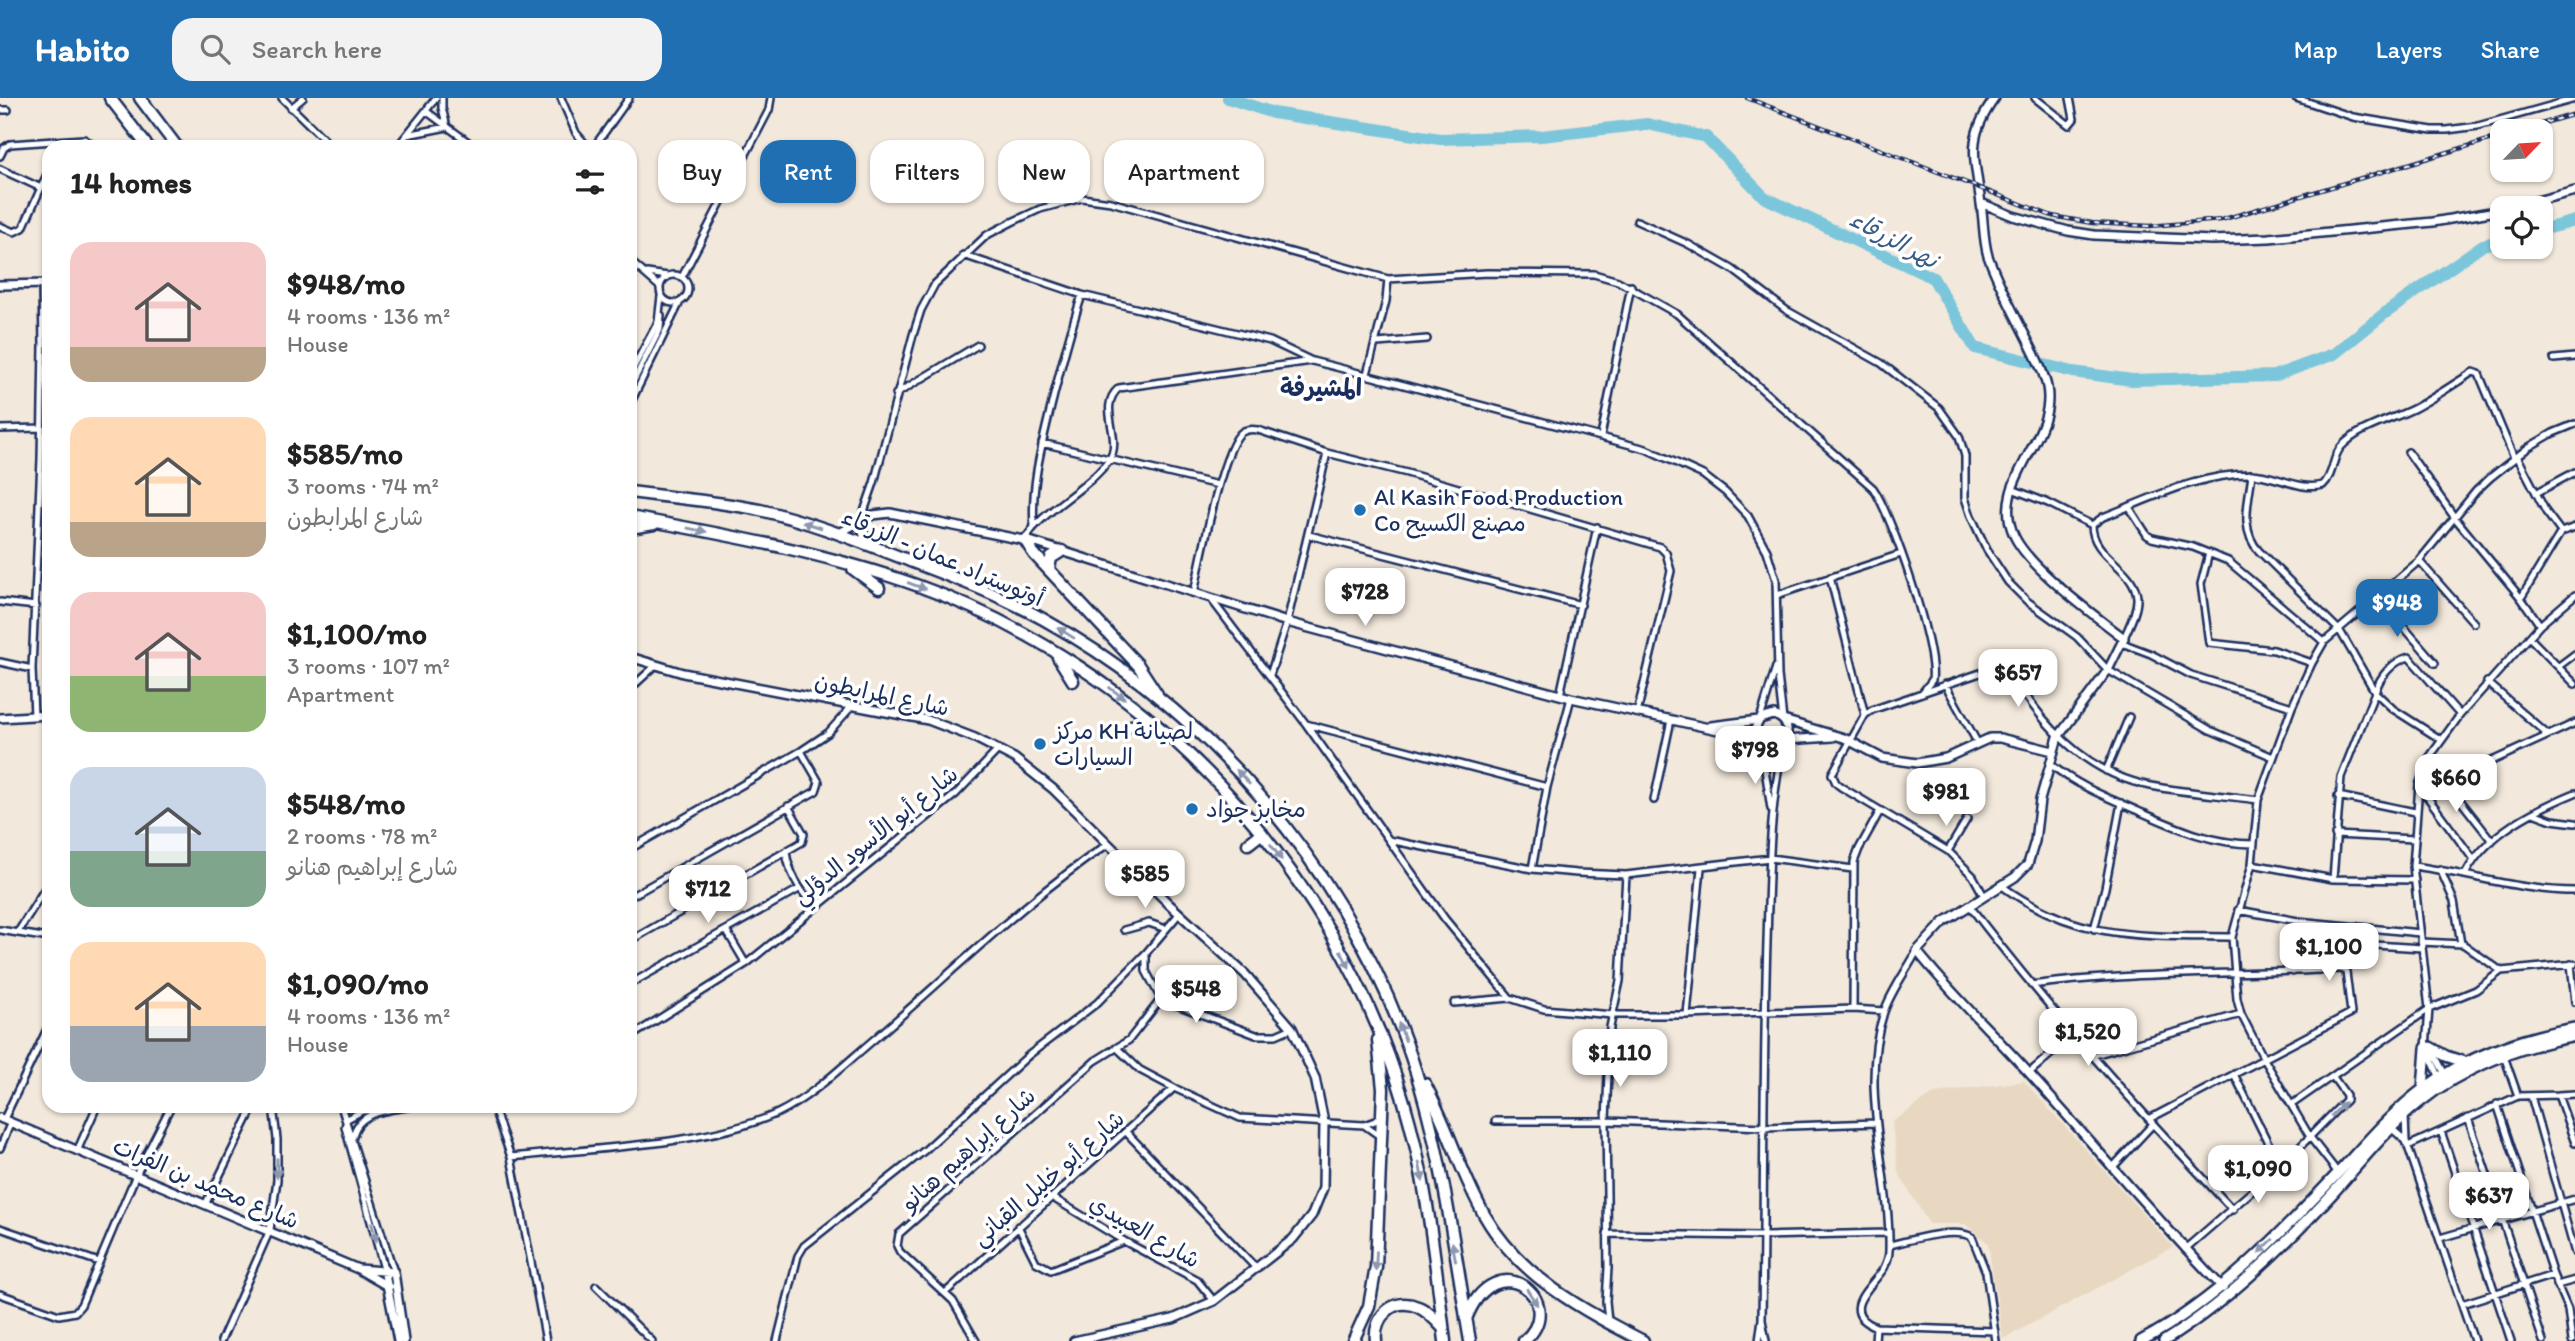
<!DOCTYPE html>
<meta charset="utf-8">
<style>
body{margin:0;font-family:Itim,"Playpen Sans Arabic",sans-serif;background:#f2f2f2;color:#222;height:100vh;display:flex;flex-direction:column;font-size:26px;white-space:nowrap}
*{box-sizing:border-box;margin:0}
p{font-size:23px;color:#767676}
.icon{flex:none;width:38px;height:38px;fill:none;stroke:currentColor;stroke-width:2;stroke-linecap:round;stroke-linejoin:round}
.map{position:relative;flex:1;overflow:hidden}
.side{position:absolute;left:42px;top:42px;width:595px;height:973px;display:flex;flex-direction:column;background:#fff;border-radius:21px;box-shadow:0 2px 5px #0004}
.side>*{flex:none}
.top-card{position:absolute;left:658px;top:42px;width:665px;height:63px;display:flex;gap:14px}
.needle{width:46px;rotate:65deg}
.fabs{position:absolute;left:2490px;top:21px;display:grid;gap:14px}
.fabs a{display:grid;place-items:center;width:63px;height:63px;border-radius:14px;background:#fff;box-shadow:0 2px 5px #0004;font-size:35px}
.price{position:absolute;translate:-50% -60px;padding:0 16px;border-radius:14px;background:#fff;color:#222;font-size:23px;line-height:46px;filter:drop-shadow(0 2px 4px #0008)}
.price::after{content:'';position:absolute;left:50%;top:42px;width:21px;height:16px;margin-left:-10px;background:inherit;clip-path:polygon(0 0,100% 0,50% 100%)}
.price.current{background:#1f6fb2;color:#fff}
ul{padding:0;list-style:none}
li{display:flex;align-items:center;gap:21px;height:175px;padding:0 28px}
li span{display:grid;place-items:center;flex:none;width:196px;height:140px;border-radius:21px;color:#555}
li>.icon{margin-inline-start:auto}
span .icon{width:84px;height:84px;fill:#fffc;stroke-width:1}
li b{font-size:30px}
h2{display:flex;justify-content:space-between;align-items:center;height:84px;padding:0 28px;font-size:30px}
.chip{padding:0 24px;border-radius:21px;background:#fff;box-shadow:0 2px 5px #0004;font-size:24px;line-height:63px}
.chip.current{background:#1f6fb2;color:#fff}
header{display:flex;align-items:center;gap:42px;box-sizing:border-box;height:98px;padding:0 35px;background:#1f6fb2;color:#fff}
header strong{font-size:33px}
nav{display:flex;gap:38px;margin-inline-start:auto;font-size:24px}
.search{width:490px;height:63px;background:#f2f2f2;display:flex;align-items:center;gap:18px;box-sizing:border-box;padding:0 24px;border-radius:21px;color:#767676;font-size:26px}
.map>svg:first-child{display:block}
.built{fill:#e8d8c2}
.lines{fill:none;stroke-linecap:round;stroke-linejoin:round}
.river{stroke:#7cc6dc;stroke-width:12}
.minor-casing{stroke:#1b2f5e;stroke-width:10}
.tertiary-casing{stroke:#1b2f5e;stroke-width:12}
.primary-casing{stroke:#1b2f5e;stroke-width:14}
.trunk-casing{stroke:#1b2f5e;stroke-width:15}
.minor{stroke:#fff;stroke-width:5}
.tertiary{stroke:#fff;stroke-width:7}
.primary{stroke:#fff;stroke-width:9}
.trunk{stroke:#fff;stroke-width:10}
.rail-casing{stroke:#1b2f5e;stroke-width:4.5}
.rail{stroke:#fff;stroke-width:2;stroke-dasharray:5;stroke-linecap:butt}
.oneway{fill:#8d97ae}
.poi-dot{fill:#1f6fb2;stroke:#fff;stroke-width:2.5}
.labels{text-anchor:middle;dominant-baseline:central;stroke-width:7;stroke-linejoin:round;paint-order:stroke}
.poi-label{font-size:23px;fill:#1b2f5e;stroke:#fff;text-anchor:start}
.street-label{font-size:23px;fill:#1b2f5e;stroke:#fff}
.water-label{font-size:24px;font-style:italic;fill:#385c84;stroke:#fff}
.neighbourhood-label{font-size:24px;font-weight:bold;fill:#1b2f5e;stroke:#fff}
</style>
<header>
<strong>Habito</strong>
<div class="search"><svg class="icon" aria-label="search" viewBox="0 0 24 24"><circle cx="10" cy="10" r="6"/><path d="M15 15l6 6"/></svg>Search here</div>
<nav><a>Map</a><a>Layers</a><a>Share</a></nav>
</header>
<div class="map">
<svg width="2575" height="1243" viewBox="0 0 2575 1243">
<rect width="100%" height="100%" fill="#f2e8db"/>
<filter id="ink" filterUnits="userSpaceOnUse"><feTurbulence type="fractalNoise" baseFrequency=".0143" numOctaves="2"/><feDisplacementMap in="SourceGraphic" scale="14" xChannelSelector="R" yChannelSelector="G"/><feConvolveMatrix kernelMatrix="1 2 1 2 8 2 1 2 1" color-interpolation-filters="sRGB"/></filter>
<g filter="url(#ink)">
<path class="built" d="M2024 983 2173 1149 2003 1241 1988 1145 1965 1126H1929L1898 1074 1892 1024 1935 995Z"/>
<g class="lines">
<path class="river" d="M1228 0 1273 15 1440 41 1542 38 1647 26 1706 39 1764 99 1933 180 1975 250 2073 274 2132 282 2274 278 2334 256 2384 216 2483 147 2502 142
M2541 132 2575 123"/>
<defs>
<path id="minor" d="M282 0 332 49
M561 0 576 35 588 49
M2035 0 2069 27 2074 21 2070 0
M2296 0 2353 19 2432 32H2447L2478 28 2575 1
M291 10 303 0
M0 12H8
M426 13 475 49
M407 37 447 29 442 10V0
M397 49 436 0
M594 49 629 0
M0 58 4 50 10 46 84 41 89 44V49
M0 71 41 90
M1637 123 1688 146 1732 171 1786 212 1881 265 1939 310 1959 338 1965 358V400L1971 418 1987 452 2008 484 2027 503 2077 539 2108 572 2210 632 2273 659
M0 128 14 134 23 130 49 72
M963 157 1082 197 1270 243 1312 263
M630 163 660 189
M647 175 668 178
M660 191a14 14 0 1 1 28 0a14 14 0 1 1-28 0Z
M682 179 769 12 771 0
M1377 245 1427 241
M2554 261 2575 259
M630 276 658 224 661 198
M1367 276 1386 203 1388 181
M630 290 660 231 661 217
M896 296 978 247
M630 306 680 204
M0 331 41 330
M1601 338 1631 188
M1042 345 1218 387
M2408 354 2455 420 2521 500 2540 527
M2517 358 2546 414 2561 434
M2252 376C2249 402 2239 432 2259 453L2340 533 2375 594 2341 679 2333 781
M2012 391 2048 405 2092 427
M2536 395 2575 374
M2129 409 2147 437 2152 440 2193 449 2228 463 2324 544
M860 425 874 385 913 237 921 212 935 186 987 137 1012 124 1040 111 1082 100 1111 104 1388 181 1487 175 1594 176 1618 183 1677 216 1873 390C1892 417 1937 550 1932 582L1922 595
M1034 429C1031 391 1040 354 1049 317 1059 276 1069 237 1082 197
M1309 437 1581 507
M1025 442C1039 414 1090 390 1109 362 1124 340 1096 309 1119 290L1312 263 1332 268 1646 351 1703 377 1725 394 1748 418 1767 453 1776 482 1778 577 1783 622
M2209 455 2201 486 2209 545 2274 552 2312 565
M2419 463 2474 525
M1830 479 1865 617
M1194 495C1200 467 1222 348 1242 334 1247 331 1252 331 1258 332L1327 355 1407 375 1660 449 1666 455 1671 473 1637 615
M1777 497 1901 456
M2378 499 2435 565
M2521 500 2561 434 2575 429
M1211 501 1306 626 1445 821 1510 900 1544 911 1613 917H1687L1853 911 1884 913
M0 504 36 508
M2529 539 2575 586
M2124 540C2129 528 2138 512 2137 499 2134 468 2092 460 2092 427L2103 419C2150 401 2198 376 2249 376 2273 375 2299 394 2323 387 2334 377 2332 359 2341 349 2359 329 2391 322 2413 311 2434 300 2454 286 2473 274L2479 276 2514 360
M2122 545 2151 556 2191 577 2292 609
M0 564 32 571
M2004 564C2038 622 2082 675 2151 688 2186 695 2223 697 2258 702
M2559 568 2575 556
M1270 577 1287 524 1327 355
M2487 584 2548 637
M1945 586 1977 644
M630 591 655 568
M1560 597 1597 429
M34 618 32 571 41 361 43 248 42 187
M1760 621 1776 569
M1306 626 1547 689
M2440 641 2393 611 2375 594C2380 578 2393 563 2409 559L2460 617
M1761 645 1771 711
M2050 666C2076 687 2106 699 2136 712 2175 729 2210 746 2254 746
M2106 673 2129 619
M2446 684 2492 743
M2423 693 2473 761
M2424 694 2575 625
M2338 698 2415 714
M1654 702 1671 622
M2533 715 2552 722 2575 725
M2335 737 2414 741
M1389 742 1532 771 1577 775 1626 777 1770 760 1853 771
M630 751 801 653 828 635 852 608
M1948 753 1967 721
M786 754C789 776 800 793 815 809
M2252 766 2333 781 2415 782
M2413 768C2469 775 2518 793 2575 793
M1532 771 1547 689 1571 600
M2440 771 2454 803 2461 846
M2466 775C2487 735 2534 712 2575 695
M2002 788C2078 843 2142 838 2232 839
M1984 798 1973 778 1948 753 1841 689 1836 685 1832 676 1865 617 1872 612 1989 572 2007 562
M630 799 816 693 819 684 801 653
M1969 807C2050 914 2141 1014 2233 1112
M2238 812 2298 823 2420 835
M2094 831 2105 790 2121 705
M0 832 49 840
M726 832 746 866
M1124 832 1149 825 1166 831
M18 834 49 784
M630 843 802 744 804 736 788 708
M2421 844 2463 846 2501 873
M1917 853C1907 872 1891 893 1884 914 1858 992 1891 1074 1889 1153 1889 1159 1887 1164 1884 1170 1873 1188 1837 1213 1876 1229L1995 1233
M1146 855V873L1161 901 1256 937H1276L1292 930
M2571 866 2575 904
M2293 874V844L2296 842 2422 850
M630 886 799 791
M2031 887C2133 873 2238 877 2342 871L2346 874 2351 915 2149 1021
M1454 905 1510 900
M1853 911 1854 764 1859 751 1880 713
M1687 917 1701 770
M630 939 746 866 956 696 999 651
M2431 950 2446 978
M1118 951 1140 972 1174 990 1240 1020 1364 1027 1375 1023 1382 1017
M2094 957 2241 916
M2029 975 2074 936
M2234 976 2280 1069
M2440 980 2426 950 2429 911 2413 768 2419 687 2429 660 2460 617 2540 527 2575 497
M2558 997 2575 996
M2518 998 2558 997 2575 1045
M2531 998 2575 1155
M2497 1006 2553 1177 2568 1212 2572 1243
M2291 1007 2429 911 2476 892 2501 873 2575 866
M341 1008 394 1174
M349 1008 360 1012
M493 1008 511 1059 546 1243
M2405 1018 2406 1043 2474 1243
M2468 1020 2543 1243
M4 1021 49 927
M347 1021 345 1029 384 1171
M347 1021 362 1013 380 1012
M1495 1023H1606L1765 1029 1876 1025
M1364 1027 1381 1039
M2391 1030 2406 1043
M2441 1033 2511 1243
M1127 1035 1257 1171
M353 1039C357 1012 392 1012 413 1008
M2408 1048 2518 998 2504 958
M0 1050 11 1024
M78 1051 97 1008
M511 1059C592 1050 704 1048 778 1015 810 1000 844 967 871 944 949 878 1023 803 1108 746
M2112 1070 2153 1026
M2338 1075 2310 1039 2264 961 2241 916 2237 901 2232 839 2252 766 2258 702 2292 609 2312 565 2324 544 2419 463 2476 393 2491 379 2529 349 2553 335 2575 326
M1053 1100 1124 1143 1197 1182 1214 1203
M205 1107 251 1014 257 1008
M1018 1128 1036 1164 1051 1172 1124 1143
M0 1130 99 1164
M1607 1136 1764 1138 1888 1135
M2440 1140 2575 1101
M1890 1147C1910 1142 1954 1129 1972 1139L1986 1174 1996 1243
M2185 1151 2280 1069 2346 1002V997L2333 979
M2557 1187 2575 1182
M596 1188 652 1243
M945 1195 1174 990
M0 1196 59 1217 75 1214 81 1207 136 1077 171 1008
M2462 1206 2553 1177
M1762 1222 1766 1243
M1608 1223 1606 1203 1608 1170 1606 1023 1610 929 1620 883 1626 777
M221 1243 270 1132 277 1082V1041L273 1008
M777 1243 798 1158 804 1148 925 1052 1029 957 1097 905 1146 855 1179 816
M976 1243 953 1203 900 1154 897 1148 899 1136 1095 963 1129 942 1161 901
M1759 1243 1762 1221C1764 1095 1763 969 1767 844 1769 777 1769 709 1784 643
M1875 1243 1876 1229"/>
<path id="tertiary" d="M1995 0C1965 41 1975 59 1981 106 1984 124 1983 141 1988 158 1999 188 2015 217 2029 245 2036 259 2044 274 2047 289 2057 342 1991 381 2013 435 2025 467 2095 518 2124 540L2108 572 2058 639 2040 702 2035 743 2028 766 2015 779 1944 824 1917 853C1952 897 1992 934 2029 975 2094 1047 2156 1121 2223 1190
M1981 105 2013 118 2068 133 2094 137 2212 142 2269 140 2433 124 2502 112
M2510 110 2575 93
M0 187 49 186
M860 425 867 446
M839 435 873 417 890 415 1033 444 1287 524 1571 600 1718 632 1760 644C1769 651 1777 650 1785 642 1790 631 1786 621 1774 617L1760 621 1755 631 1760 644
M630 559 683 575 928 622 975 640 1014 660 1053 691 1169 806 1245 876 1292 930 1315 980 1324 1024 1323 1090 1312 1117 1293 1141 1214 1203 1173 1221 1074 1243
M0 620 49 617
M1783 622 1844 640 1882 660 1917 665 1946 660 1990 640H2000L2053 653
M1711 628 1759 622
M1785 642 1833 639
M0 1020 358 1171 389 1189
M359 1171 394 1174 404 1243
M384 1171 398 1243"/>
<path id="primary" d="M2430 949 2446 958 2467 965
M2423 991 2426 950
M2141 1243C2218 1202 2281 1136 2339 1074 2366 1045 2391 1015 2423 991 2466 959 2522 939 2575 930
M2164 1243C2227 1204 2282 1151 2332 1096 2360 1065 2387 1030 2420 1004 2463 969 2521 948 2575 938"/>
<path id="trunk" d="M110 0 148 49
M140 0 177 49
M630 394C673 400 717 403 760 412 812 424 861 444 910 463 955 480 1000 497 1043 521 1209 613 1342 768 1407 947 1441 1043 1453 1144 1470 1243
M630 419C726 437 824 454 916 487 1148 570 1334 768 1404 1004 1427 1081 1435 1163 1445 1243
M630 430 654 426
M1025 442 1034 456 1138 567 1157 596
M853 471 879 490
M1049 471 1051 460 1062 453
M1058 559 1073 583
M1131 628 1141 626 1157 631
M1248 746 1262 735
M1425 986C1448 1029 1461 1076 1485 1118 1520 1179 1583 1212 1643 1243
M1466 1221C1496 1143 1570 1204 1524 1243
M1353 1243 1369 1208 1376 1169 1383 991 1378 942
M1376 1243C1373 1219 1394 1198 1418 1209 1428 1213 1436 1222 1443 1230"/>
</defs>
<use href="#minor" class="minor-casing"/>
<use href="#tertiary" class="tertiary-casing"/>
<use href="#primary" class="primary-casing"/>
<use href="#trunk" class="trunk-casing"/>
<use href="#minor" class="minor"/>
<use href="#tertiary" class="tertiary"/>
<use href="#primary" class="primary"/>
<use href="#trunk" class="trunk"/>
<defs>
<path id="rail" d="M1747 0 2052 118 2092 125 2150 128 2221 122 2502 38
M2517 33 2575 16"/>
</defs>
<use href="#rail" class="rail-casing"/>
<use href="#rail" class="rail"/>
</g>
<defs><path id="oneway-solid" d="M-6-.8H1V-3.2L6.5 0L1 3.2V.8H-6Z" transform="scale(1.75)"/></defs>
<g class="oneway">
<use href="#oneway-solid" transform="translate(812 427) rotate(-163)"/>
<use href="#oneway-solid" transform="translate(697 432) rotate(11)"/>
<use href="#oneway-solid" transform="translate(917 488) rotate(20)"/>
<use href="#oneway-solid" transform="translate(1066 535) rotate(-148)"/>
<use href="#oneway-solid" transform="translate(1117 595) rotate(36)"/>
<use href="#oneway-solid" transform="translate(1243 679) rotate(-132)"/>
<use href="#oneway-solid" transform="translate(1276 754) rotate(54)"/>
<use href="#oneway-solid" transform="translate(1345 861) rotate(62)"/>
<use href="#oneway-solid" transform="translate(1402 934) rotate(-111)"/>
<use href="#oneway-solid" transform="translate(2338 1011) rotate(-45)"/>
<use href="#oneway-solid" transform="translate(277 1070) rotate(90)"/>
<use href="#oneway-solid" transform="translate(1421 1074) rotate(79)"/>
<use href="#oneway-solid" transform="translate(374 1134) rotate(75)"/>
<use href="#oneway-solid" transform="translate(2266 1148) rotate(137)"/>
<use href="#oneway-solid" transform="translate(1454 1154) rotate(-100)"/>
<use href="#oneway-solid" transform="translate(1376 1163) rotate(93)"/>
<use href="#oneway-solid" transform="translate(1532 1199) rotate(57)"/>
</g>
</g>
<g class="poi-dot">
<circle cx="1360" cy="412" r="7"/>
<circle cx="1040" cy="646" r="7"/>
<circle cx="1192" cy="711" r="7"/>
</g>
<g class="labels">
<g class="poi-label">
<text x="1374" y="399">Al Kasih Food Production<tspan x="1374" dy="26">Co مصنع الكسيح</tspan></text>
<text x="1054" y="633">مركز KH لصيانة<tspan x="1054" dy="26">السيارات</tspan></text>
<text x="1206" y="711">مخابز جواد</text>
</g>
<g class="street-label">
<text transform="translate(943 459) rotate(23)">أوتوستراد عمان - الزرقاء</text>
<text transform="translate(882 596) rotate(12)">شارع المرابطون</text>
<text transform="translate(875 737) rotate(-39)">شارع أبو الأسود الدؤلي</text>
<text transform="translate(968 1051) rotate(-42)">شارع إبراهيم هنانو</text>
<text transform="translate(1048 1080) rotate(-41)">شارع أبو خليل القباني</text>
<text transform="translate(206 1085) rotate(23)">شارع محمد بن الفرات</text>
<text transform="translate(1145 1133) rotate(30)">شارع العبيدي</text>
</g>
<g class="water-label">
<text transform="translate(1894 141) rotate(28)">نهر الزرقاء</text>
</g>
<g class="neighbourhood-label">
<text x="1321" y="289">المشيرفة</text>
</g>
</g>
</svg>
<div class="fabs">
<a><svg class="needle" viewBox="-14 -14 28 28"><path d="M0-13l5 13h-10z" fill="#e53935"/><path d="M0 13l5-13h-10z" fill="#767676"/></svg></a>
<a><svg class="icon" aria-label="locate" viewBox="0 0 24 24"><circle cx="12" cy="12" r="6"/><path d="M12 2v4M12 18v4M2 12h4M18 12h4"/></svg></a>
</div>
<b class="price" style="left:1365px;top:530px">$728</b>
<b class="price current" style="left:2397px;top:541px">$948</b>
<b class="price" style="left:2018px;top:611px">$657</b>
<b class="price" style="left:1755px;top:688px">$798</b>
<b class="price" style="left:2456px;top:716px">$660</b>
<b class="price" style="left:1946px;top:730px">$981</b>
<b class="price" style="left:1145px;top:812px">$585</b>
<b class="price" style="left:708px;top:827px">$712</b>
<b class="price" style="left:2329px;top:885px">$1,100</b>
<b class="price" style="left:1196px;top:927px">$548</b>
<b class="price" style="left:2088px;top:970px">$1,520</b>
<b class="price" style="left:1620px;top:991px">$1,110</b>
<b class="price" style="left:2258px;top:1107px">$1,090</b>
<b class="price" style="left:2489px;top:1134px">$637</b>
<div class="top-card">
<a class="chip">Buy</a>
<a class="chip current">Rent</a>
<a class="chip">Filters</a>
<a class="chip">New</a>
<a class="chip">Apartment</a>
</div>
<section class="side">
<h2>14 homes<svg class="icon" aria-label="filters" viewBox="0 0 24 24"><path d="M4 7h16M4 17h16"/><circle cx="9" cy="7" r="2"/><circle cx="15" cy="17" r="2"/></svg></h2>
<ul>
<li><span style="background:linear-gradient(#f6c9c9 75%,#b9a48a 0)"><svg class="icon" aria-label="home" viewBox="0 0 24 24"><path d="M3 11l9-7 9 7M6 9v11h12V9"/></svg></span><div><b>$948/mo</b><p>4 rooms · 136 m²</p><p>House</p></div></li>
<li><span style="background:linear-gradient(#ffd9b3 75%,#b9a48a 0)"><svg class="icon" aria-label="home" viewBox="0 0 24 24"><path d="M3 11l9-7 9 7M6 9v11h12V9"/></svg></span><div><b>$585/mo</b><p>3 rooms · 74 m²</p><p>شارع المرابطون</p></div></li>
<li><span style="background:linear-gradient(#f6c9c9 60%,#8fb573 0)"><svg class="icon" aria-label="home" viewBox="0 0 24 24"><path d="M3 11l9-7 9 7M6 9v11h12V9"/></svg></span><div><b>$1,100/mo</b><p>3 rooms · 107 m²</p><p>Apartment</p></div></li>
<li><span style="background:linear-gradient(#c9d6e8 60%,#7fa58c 0)"><svg class="icon" aria-label="home" viewBox="0 0 24 24"><path d="M3 11l9-7 9 7M6 9v11h12V9"/></svg></span><div><b>$548/mo</b><p>2 rooms · 78 m²</p><p>شارع إبراهيم هنانو</p></div></li>
<li><span style="background:linear-gradient(#ffd9b3 60%,#9aa5b1 0)"><svg class="icon" aria-label="home" viewBox="0 0 24 24"><path d="M3 11l9-7 9 7M6 9v11h12V9"/></svg></span><div><b>$1,090/mo</b><p>4 rooms · 136 m²</p><p>House</p></div></li>
</ul>
</section>
</div>
